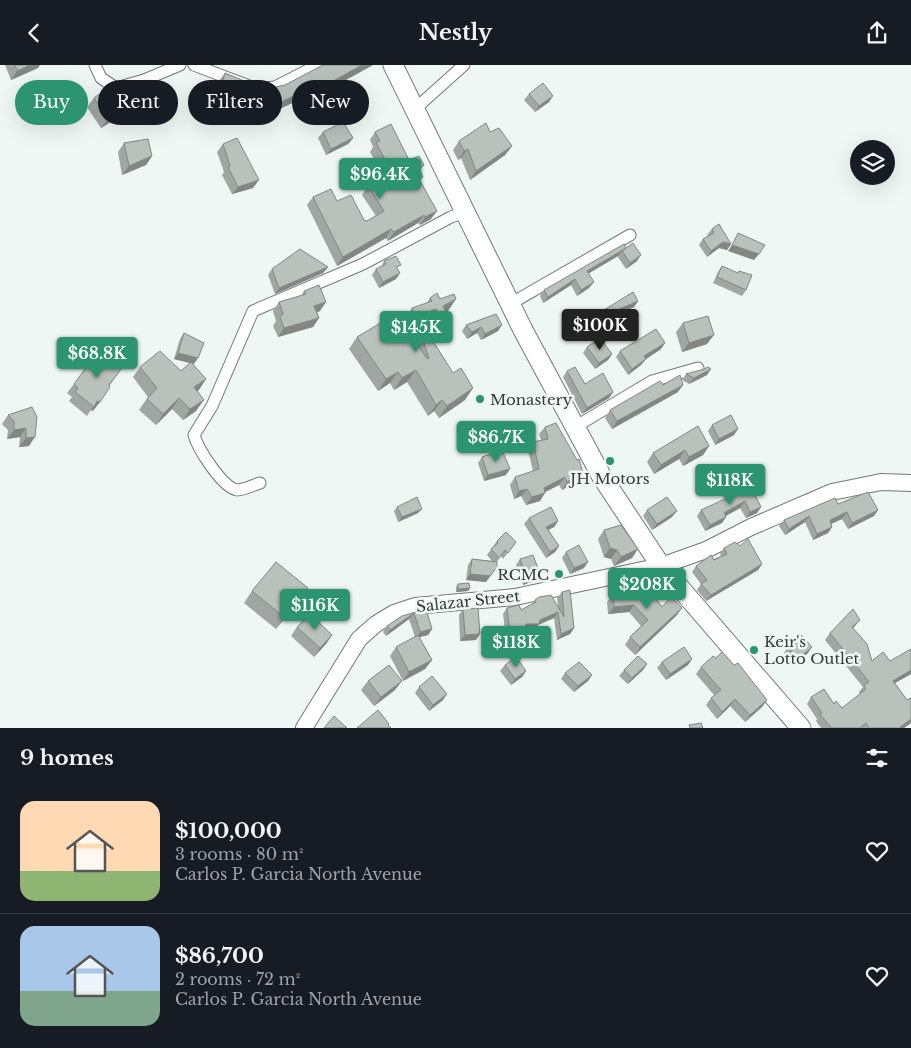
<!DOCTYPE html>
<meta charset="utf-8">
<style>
body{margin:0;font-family:"Libre Baskerville",serif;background:#20242c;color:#f1f3f6;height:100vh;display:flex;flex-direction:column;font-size:19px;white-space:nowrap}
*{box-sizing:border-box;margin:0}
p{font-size:16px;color:#9ea1a6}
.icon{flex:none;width:28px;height:28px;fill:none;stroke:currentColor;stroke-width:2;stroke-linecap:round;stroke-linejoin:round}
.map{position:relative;height:663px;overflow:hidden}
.details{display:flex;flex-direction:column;background:#171b24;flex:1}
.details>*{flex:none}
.hud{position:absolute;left:15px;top:15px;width:500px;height:45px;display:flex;gap:10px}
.tools{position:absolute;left:850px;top:75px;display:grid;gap:10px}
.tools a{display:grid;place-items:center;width:45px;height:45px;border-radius:50%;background:#171b24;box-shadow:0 5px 20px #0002;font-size:25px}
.price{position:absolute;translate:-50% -42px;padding:0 11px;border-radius:5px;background:#2c9471;color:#fff;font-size:16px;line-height:32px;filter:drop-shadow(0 1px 2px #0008)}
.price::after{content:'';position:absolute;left:50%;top:30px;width:15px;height:11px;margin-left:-8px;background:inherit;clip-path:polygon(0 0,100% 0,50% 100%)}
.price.active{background:#222;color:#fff}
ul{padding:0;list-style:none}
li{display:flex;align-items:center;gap:15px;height:125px;padding:0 20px}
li+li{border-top:1px solid #363941}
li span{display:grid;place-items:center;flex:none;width:140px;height:100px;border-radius:15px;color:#555}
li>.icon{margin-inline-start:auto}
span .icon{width:60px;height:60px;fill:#fffc;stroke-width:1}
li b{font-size:21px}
h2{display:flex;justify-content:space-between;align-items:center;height:60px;padding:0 20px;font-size:21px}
.tag{padding:0 18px;border-radius:22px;background:#171b24;box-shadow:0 5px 20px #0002;font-size:18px;line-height:45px}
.tag.active{background:#2c9471;color:#fff}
header{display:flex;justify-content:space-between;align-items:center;height:65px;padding:0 20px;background:#171b24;font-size:22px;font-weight:700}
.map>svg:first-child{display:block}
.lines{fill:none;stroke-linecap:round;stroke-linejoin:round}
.street-casing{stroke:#727976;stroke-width:13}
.secondary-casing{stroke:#727976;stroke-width:18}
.primary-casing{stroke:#727976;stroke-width:21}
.street{stroke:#fff;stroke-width:11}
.secondary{stroke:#fff;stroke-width:16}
.primary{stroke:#fff;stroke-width:19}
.wall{fill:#9fa6a3}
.shaded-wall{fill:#828784}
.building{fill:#b9c1bd;stroke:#828784}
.poi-dot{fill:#2c9471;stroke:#eff7f4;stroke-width:2}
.labels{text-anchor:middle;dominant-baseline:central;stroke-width:5;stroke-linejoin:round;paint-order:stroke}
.poi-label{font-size:15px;fill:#363a38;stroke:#eff7f4;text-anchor:start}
.street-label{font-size:15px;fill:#363a38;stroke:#eff7f4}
</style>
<header><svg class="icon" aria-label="back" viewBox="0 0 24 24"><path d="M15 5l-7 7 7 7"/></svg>Nestly<svg class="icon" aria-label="share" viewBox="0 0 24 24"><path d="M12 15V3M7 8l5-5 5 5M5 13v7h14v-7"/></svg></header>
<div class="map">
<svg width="911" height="663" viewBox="0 0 911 663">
<rect width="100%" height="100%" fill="#eff7f4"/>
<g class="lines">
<defs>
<path id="street" d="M95 0 101 13 116 23 144 15 180 0
M194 0 257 24 275 22 318 0
M415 44 464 0
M510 239 630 170
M575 362 652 316 698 303
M260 418C253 420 244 425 237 425 222 422 198 384 194 370L212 341 253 246 363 199 451 152 465 147"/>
<path id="secondary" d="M304 663 359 574 376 559 394 548 415 541 515 532 661 501 706 485 751 462 832 427 881 417 911 418"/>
<path id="primary" d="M393 0 523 265 602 412 661 501 801 663"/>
</defs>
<use href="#street" class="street-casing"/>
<use href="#secondary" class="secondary-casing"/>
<use href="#primary" class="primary-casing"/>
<use href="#street" class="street"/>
<use href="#secondary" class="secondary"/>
<use href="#primary" class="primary"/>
</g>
<path class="wall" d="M5 0H40L38 3 11 15Z
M323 0H373L322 28 320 25 273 47 265 32 271 23 285 20Z
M225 8 239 45 212 39 218 17Z
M529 29 549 37 535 47 524 35Z
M94 33 120 51 101 63 87 42Z
M323 67 353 73 348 79 326 90 318 73Z
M375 67 409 95 424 100 420 105 423 112 420 116 431 154 420 160 418 158 388 176 386 173 337 201 307 140 313 132 337 136 364 155 367 156 376 151 362 130 368 121 384 112 370 87 373 82 370 75Z
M490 67 512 81 505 90 470 115 461 93 458 95 453 85 459 76Z
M124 78 152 91 146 100 122 110 118 87Z
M223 79 253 123 232 129 222 110 224 107 217 87Z
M712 164 731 179 727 185 719 183 707 192 699 180 703 174 708 171 707 170Z
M626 183 637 196 626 204 618 192V191L588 209 589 223 577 231 571 220 543 238 540 231 544 225Z
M384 196 398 204 400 208 396 214 379 223 372 210 376 204 381 202Z
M722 201 746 225 742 231 713 218 718 207Z
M328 202 323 208 275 229 268 210 272 204Z
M304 226 320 246 317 247 319 253 313 262 278 272 273 261 276 256 273 246 279 237 301 231Z
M430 233 440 234 448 246 446 247 449 253 441 265 436 267 434 264 435 265 430 272 465 335 439 353 434 346 428 351 407 317 394 325 390 318 378 326 349 284 357 272 406 262 404 255 412 243 426 239Z
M638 236 634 242 617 249 614 260 600 268 592 256 596 250Z
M496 249 498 266 481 275 477 268 467 274 462 266 466 260Z
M683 258 707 279 682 287 676 267Z
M184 268 194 299 192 298 199 325 197 326 196 346 183 355 172 344 156 360 139 345 148 332 133 312 140 302 181 306 190 298 174 294 180 274Z
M587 282 612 289 608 295 595 304 583 288Z
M661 284 646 294 641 300 628 310 616 292 620 286Z
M122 303 109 321 93 346 91 345 87 351 69 336 72 332 67 328 74 319Z
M567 306 585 319 613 327 609 333 582 349 563 312Z
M686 309 707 310 689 319 682 315Z
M663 320 678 327 612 364 605 353 610 345Z
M32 342 29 381 19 382 20 372 7 374 8 365 2 359 8 350Z
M712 360 734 370 715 380 708 366Z
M545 362 577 416 562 425 559 420 545 427 540 436 526 440 521 431 514 434 510 420 515 412 533 406 528 385 533 377 541 375 539 369Z
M709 381 703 390 683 401 679 394 654 409 647 397 653 388Z
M482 392 506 410 484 416 478 398Z
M747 429 761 442 757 448 746 453 740 443 726 451 722 458 705 466 697 451 701 445Z
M838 439 878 445 874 451 848 464 842 454 831 459 832 462 828 468 813 475 805 457 785 470 779 461 784 455Z
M397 442 418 448 398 457 394 446Z
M647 445 672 452 652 465 643 451Z
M529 453 558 456 554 462 548 465 559 481 555 487 546 493 524 459Z
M604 465 632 493 614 501 611 494 604 492 598 474Z
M497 476 516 477 503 494 501 491 497 497 486 517 466 515 468 500 472 494 492 496 487 490Z
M724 483 762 499 758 505 706 536 697 525 701 519 692 507 696 501 721 491 720 489Z
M566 487 584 503 570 509 562 493Z
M520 494 540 509 536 515 523 520 516 500Z
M639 513 662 542 682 543 676 551 635 590 625 580 630 572 641 561 629 547 608 549 607 537 613 529 635 527 634 521Z
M458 519 470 523 468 526 456 527V522Z
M308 523 299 535 276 564 244 538 252 526Z
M562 527 574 563 570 569 557 575 554 553 538 560 535 565H525L520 579 507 581 503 549 507 543 521 545 532 539 535 535 558 542 557 533Z
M426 544 432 564 428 570 419 572 432 595 425 604 403 616 390 591 396 582 415 572 409 554 386 571 383 567 387 561 402 551Z
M463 544 476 575 460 576 459 550Z
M855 561 853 563 872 596H890L911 609 895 618 907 635 911 633V658L904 663H821L816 656 817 654 807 639 811 632 834 639 842 643 860 629 859 627 863 622 825 575 830 568Z
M297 562 332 570 326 579 314 592 291 571Z
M788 582 808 588 794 600 784 588Z
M662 597 688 600 666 615 657 603Z
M647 599 643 605 628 619 619 611 624 605Z
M505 600 526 606 522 612 511 620 500 606Z
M701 602 767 635 762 642 745 657 730 641 717 654 706 640 711 633 714 630 696 609Z
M565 608 592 610 588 616 574 627 561 614Z
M368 616 395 625 374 641 361 625Z
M419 622 443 635 429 646 415 628Z"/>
<path class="shaded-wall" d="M30 0H40L38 3 11 15 17 6Z
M362 0H373L322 28 328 19Z
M326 16 320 25 273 47 279 38Z
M219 30 245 36 239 45 212 39Z
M553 31 549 37 535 47 539 41Z
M126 42 120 51 101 63 108 54Z
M353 73 348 79 326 90 331 84Z
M512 81 505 90 470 115 476 106Z
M468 84 461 93 458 95 464 86Z
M152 91 146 100 122 110 129 101Z
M259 115 253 123 232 129 238 122Z
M437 146 431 154 420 160 425 152Z
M424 150 418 158 388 176 394 167Z
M391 164 386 173 337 201 343 192Z
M723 177 731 179 727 185 719 183 707 192 711 186Z
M732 180 759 189 754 195 728 186Z
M622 186 618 191 582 212 587 206Z
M641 190 637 196 626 204 630 198Z
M328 202 323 208 275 229 279 223Z
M400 208 396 214 379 223 383 217Z
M575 214 571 220 543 238 548 232Z
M594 217 589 223 577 231 581 225Z
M456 234 448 246 440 250 443 241Z
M638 236 634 242 611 252 615 246Z
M326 237 320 246 308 250 314 241Z
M436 244 428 255 426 248Z
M319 253 313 262 278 272 284 263Z
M449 253 441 265 436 267 444 256Z
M618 254 614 260 600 268 604 262Z
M502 260 498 266 481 275 485 269Z
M481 262 477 268 467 274 472 267Z
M435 265 427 277 428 268Z
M714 270 707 279 682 287 689 278Z
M665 278 661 284 640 298 644 291Z
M178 288 198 293 194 299 174 294Z
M612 289 608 295 595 304 599 298Z
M646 294 641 300 628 310 632 304Z
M711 304 707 310 689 319 694 313Z
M416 305 407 317 394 325 402 313Z
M398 307 390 318 378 326 386 314Z
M206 314 199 325 186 333 194 322Z
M683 320 678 327 612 364 617 356Z
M473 323 465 335 439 353 447 341Z
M613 327 609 333 582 349 587 343Z
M179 333 172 344 156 360 163 349Z
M204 335 196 346 183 355 190 344Z
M442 335 434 346 428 351 436 340Z
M97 336 100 337 93 346 91 345Z
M26 363 20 372 7 374 14 365Z
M738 364 734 370 715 380 719 374Z
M35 372 29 381 19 382 26 373Z
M709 381 703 390 683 401 689 392Z
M685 385 679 394 654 409 661 400Z
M510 404 506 410 484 416 488 410Z
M583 408 577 416 562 425 567 417Z
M565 412 559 420 543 428H545L540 436 526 440 532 432 544 423Z
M527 424 521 431 514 434 519 426Z
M745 436 740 443 720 454 724 448Z
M761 442 757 448 746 453 750 447Z
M422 444 418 448 398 457 402 452Z
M878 445 874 451 848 464 852 458Z
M677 446 672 452 652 465 657 459Z
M847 447 842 454 826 461 830 455Z
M809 451 805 457 785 470 789 464Z
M726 452 722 458 705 466 710 460Z
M558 456 554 462 542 468 546 462Z
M832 462 828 468 813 475 817 469Z
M559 481 555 487 546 493 550 487Z
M610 483 617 485 611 494 604 492Z
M638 484 632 493 614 501 621 492Z
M588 497 584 503 570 509 574 503Z
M762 499 758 505 706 536 711 530Z
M497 502 486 517 466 515 470 509Z
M540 509 536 515 523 520 527 514Z
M308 523 299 535 276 564 284 552Z
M470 523 468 526 456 527 458 524Z
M634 540 629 547 608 549 614 542Z
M682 543 676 551 635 590 640 582Z
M558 547 554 553 538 560 535 565H522L526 559 540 555Z
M414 548 409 554 386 571 390 565Z
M860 555 855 561 847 568 852 562Z
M574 563 570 569 557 575 561 569Z
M432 564 428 570 416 573 420 567Z
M480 569 476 575 460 576 465 570Z
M332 570 326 579 314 592 320 583Z
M524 573 520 579 507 581 511 575Z
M812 582 808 588 794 600 798 594Z
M692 594 688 600 666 615 670 609Z
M432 595 425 604 403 616 409 607Z
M647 599 643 605 628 619 632 613Z
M911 605V609L888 622 893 616Z
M526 606 522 612 511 620 515 614Z
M592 610 588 616 574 627 578 621Z
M402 616 395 625 374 641 381 632Z
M447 629 443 635 429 646 433 640Z
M735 634 730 641 717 654 722 647Z
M767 635 762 642 745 657 750 650Z
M911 654V658L904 663H899Z"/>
<path class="building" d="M15 0H30L17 6Z
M323 0H362L328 19 326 16 279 38 271 23 285 20Z
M225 8 249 18 245 36 219 30Z
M543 18 553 31 539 41 529 29Z
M112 20 126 42 108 54 94 33Z
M343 57 353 73 331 84 323 67Z
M486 58 490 67 499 63 512 81 476 106 468 84 464 86 459 76Z
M391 59 409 95 419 91 424 100 419 103 423 112 419 114 437 146 425 152 424 150 394 167 391 164 343 192 313 132 331 124 337 136 351 130 364 155 367 156 384 146 368 121 392 107 376 78 380 76 375 67Z
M237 73 259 115 238 122 228 102 230 101 223 79Z
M148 74 152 91 129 101 124 78Z
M719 159 731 179 723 177 711 186 703 174 714 168 712 164Z
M738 168 765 180 759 189 732 180Z
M633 178 641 190 630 198 622 186Z
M624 179 626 183 587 206 594 217 581 225 575 214 548 232 544 225Z
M300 184 328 202 279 223 272 204Z
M396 191 401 200 396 202 400 208 383 217 376 204 386 199 384 196Z
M722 201 738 208 739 206 752 210 746 225 717 212Z
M319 220 326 237 314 241 319 253 284 263 280 252 283 249 279 237 306 229 304 226Z
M633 227 638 236 615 246 618 254 604 262 596 250Z
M437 228 440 234 454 229 456 234 443 241 449 253 444 256 436 244 426 248 435 265 428 268 453 308 461 303 473 323 447 341 442 335 436 340 416 305 402 313 398 307 386 314 357 272 397 248 427 294 429 293 412 243 432 236 430 233Z
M496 249 502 260 485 269 481 262 472 267 466 260Z
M708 251 714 270 689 278 683 258Z
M656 264 665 278 644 291 646 294 632 304 620 286Z
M184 268 204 278 198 293 178 288Z
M600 273 612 289 599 298 587 282Z
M98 286 122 303 109 320 110 322 100 337 97 336 94 342 75 327 78 323 74 319Z
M160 286 181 306 191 297 206 314 194 322 204 335 190 344 179 333 163 349 147 334 157 323 140 302Z
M575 302 585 319 603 308 613 327 587 343 567 306Z
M708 302 711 304 694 313 686 309 704 304Z
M680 310 683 320 617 356 610 345 660 316 663 320Z
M32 342 37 352 35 372 26 373V363L14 365V356L8 350Z
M731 350 738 364 719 374 712 360Z
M556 358 577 395 579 394 583 408 567 417 565 412 544 423 545 428 532 432 527 424 519 426 515 412 539 404 533 377 548 374 545 362Z
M698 361 709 381 689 392 685 385 661 400 653 388Z
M502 385 510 404 488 410 482 392Z
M744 425 747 429 753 426 761 442 750 447 745 436 724 448 726 452 710 460 701 445Z
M868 427 878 445 852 458 847 447 830 455 832 462 817 469 809 451 789 464 784 455 835 433 838 439Z
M417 432 422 444 402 452 397 442Z
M667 432 677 446 657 459 647 445Z
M551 442 558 456 546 462 559 481 550 487 529 453Z
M621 460 638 484 621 492 617 485 610 483 604 465Z
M506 467 516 477 508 488 505 485 499 493 491 484 498 478 497 476Z
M748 474 762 499 711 530 701 519 707 515 696 501 711 490 714 495 727 489 724 483 735 477 740 481Z
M579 480 588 497 574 503 566 487Z
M533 490 540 509 527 514 520 494Z
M472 494 497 497V502L490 511 470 509Z
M276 497 308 523 284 552 252 526Z
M649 511 654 531 662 542 671 532 682 543 640 582 630 572 648 555 634 540 614 542 613 529 642 526 639 513Z
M469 518 470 523 458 524V519Z
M570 525 574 563 561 569 558 547 540 555 539 559H526L524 573 511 575 507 543 519 540 521 545 536 537 535 535 539 532 551 530 564 552 562 527Z
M478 543 480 569 465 570 463 544Z
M426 544 432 564 420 567 414 548 390 565 387 561 402 551Z
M853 544 860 555 852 562 867 579 872 596 883 587 890 596 911 584V605L893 616 907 635 911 633V654L899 663H869L866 658 860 663H831L820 649 822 648 811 632 824 624 834 639 836 636 842 643 866 624 864 620 869 617 830 568Z
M310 549 332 570 320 583 297 562Z
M418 570 432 595 409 607 396 582Z
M801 570 812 582 798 594 788 582Z
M684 582 692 594 670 609 662 597Z
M722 587 734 600 738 598 767 635 750 650 735 634 722 647 711 633 721 625 701 602 713 591 716 593Z
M638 591 647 599 632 613 624 605Z
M516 592 526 606 515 614 505 600Z
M579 597 592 610 578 621 565 608Z
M389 600 402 616 381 632 368 616Z
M432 611 447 629 433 640 419 622Z
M378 645 389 659 388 660 391 663H357Z
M334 651 347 663H324Z
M701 658 703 663H690L689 660Z"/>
<g class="poi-dot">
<circle cx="480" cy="334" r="5"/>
<circle cx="610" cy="396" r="5"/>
<circle cx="559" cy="509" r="5"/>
<circle cx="754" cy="585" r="5"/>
</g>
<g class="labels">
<g class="poi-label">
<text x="490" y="334">Monastery</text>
<text x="610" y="413" text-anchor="middle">JH Motors</text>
<text x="549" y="509" text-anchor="end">RCMC</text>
<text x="764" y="576">Keir's<tspan x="764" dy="17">Lotto Outlet</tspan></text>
</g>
<g class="street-label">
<text transform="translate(468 536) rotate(-6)">Salazar Street</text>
</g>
</g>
</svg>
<div class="tools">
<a><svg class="icon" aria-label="layers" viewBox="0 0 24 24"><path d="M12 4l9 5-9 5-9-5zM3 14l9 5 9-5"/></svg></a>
</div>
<b class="price" style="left:380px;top:135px">$96.4K</b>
<b class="price active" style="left:600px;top:286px">$100K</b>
<b class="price" style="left:416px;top:288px">$145K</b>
<b class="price" style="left:97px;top:314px">$68.8K</b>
<b class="price" style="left:496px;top:398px">$86.7K</b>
<b class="price" style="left:730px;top:441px">$118K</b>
<b class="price" style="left:647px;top:545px">$208K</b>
<b class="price" style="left:315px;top:566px">$116K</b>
<b class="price" style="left:516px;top:603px">$118K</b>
<div class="hud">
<a class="tag active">Buy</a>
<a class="tag">Rent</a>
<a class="tag">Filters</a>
<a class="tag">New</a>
</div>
</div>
<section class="details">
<h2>9 homes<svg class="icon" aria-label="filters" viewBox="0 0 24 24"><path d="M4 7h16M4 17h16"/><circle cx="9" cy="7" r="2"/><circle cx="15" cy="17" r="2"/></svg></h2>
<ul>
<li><span style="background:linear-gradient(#ffd9b3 70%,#8fb573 0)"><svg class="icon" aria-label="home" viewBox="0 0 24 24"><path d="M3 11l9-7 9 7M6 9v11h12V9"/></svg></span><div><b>$100,000</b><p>3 rooms · 80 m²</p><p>Carlos P. Garcia North Avenue</p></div><svg class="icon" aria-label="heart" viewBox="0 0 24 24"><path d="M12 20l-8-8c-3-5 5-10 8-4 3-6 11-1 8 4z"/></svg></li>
<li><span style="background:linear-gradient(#a9c7e8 65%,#7fa58c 0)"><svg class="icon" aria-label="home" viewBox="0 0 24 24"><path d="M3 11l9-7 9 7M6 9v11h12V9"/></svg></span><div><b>$86,700</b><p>2 rooms · 72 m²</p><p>Carlos P. Garcia North Avenue</p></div><svg class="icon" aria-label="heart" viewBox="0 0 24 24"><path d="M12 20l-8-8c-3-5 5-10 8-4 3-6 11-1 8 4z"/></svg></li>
</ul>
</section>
